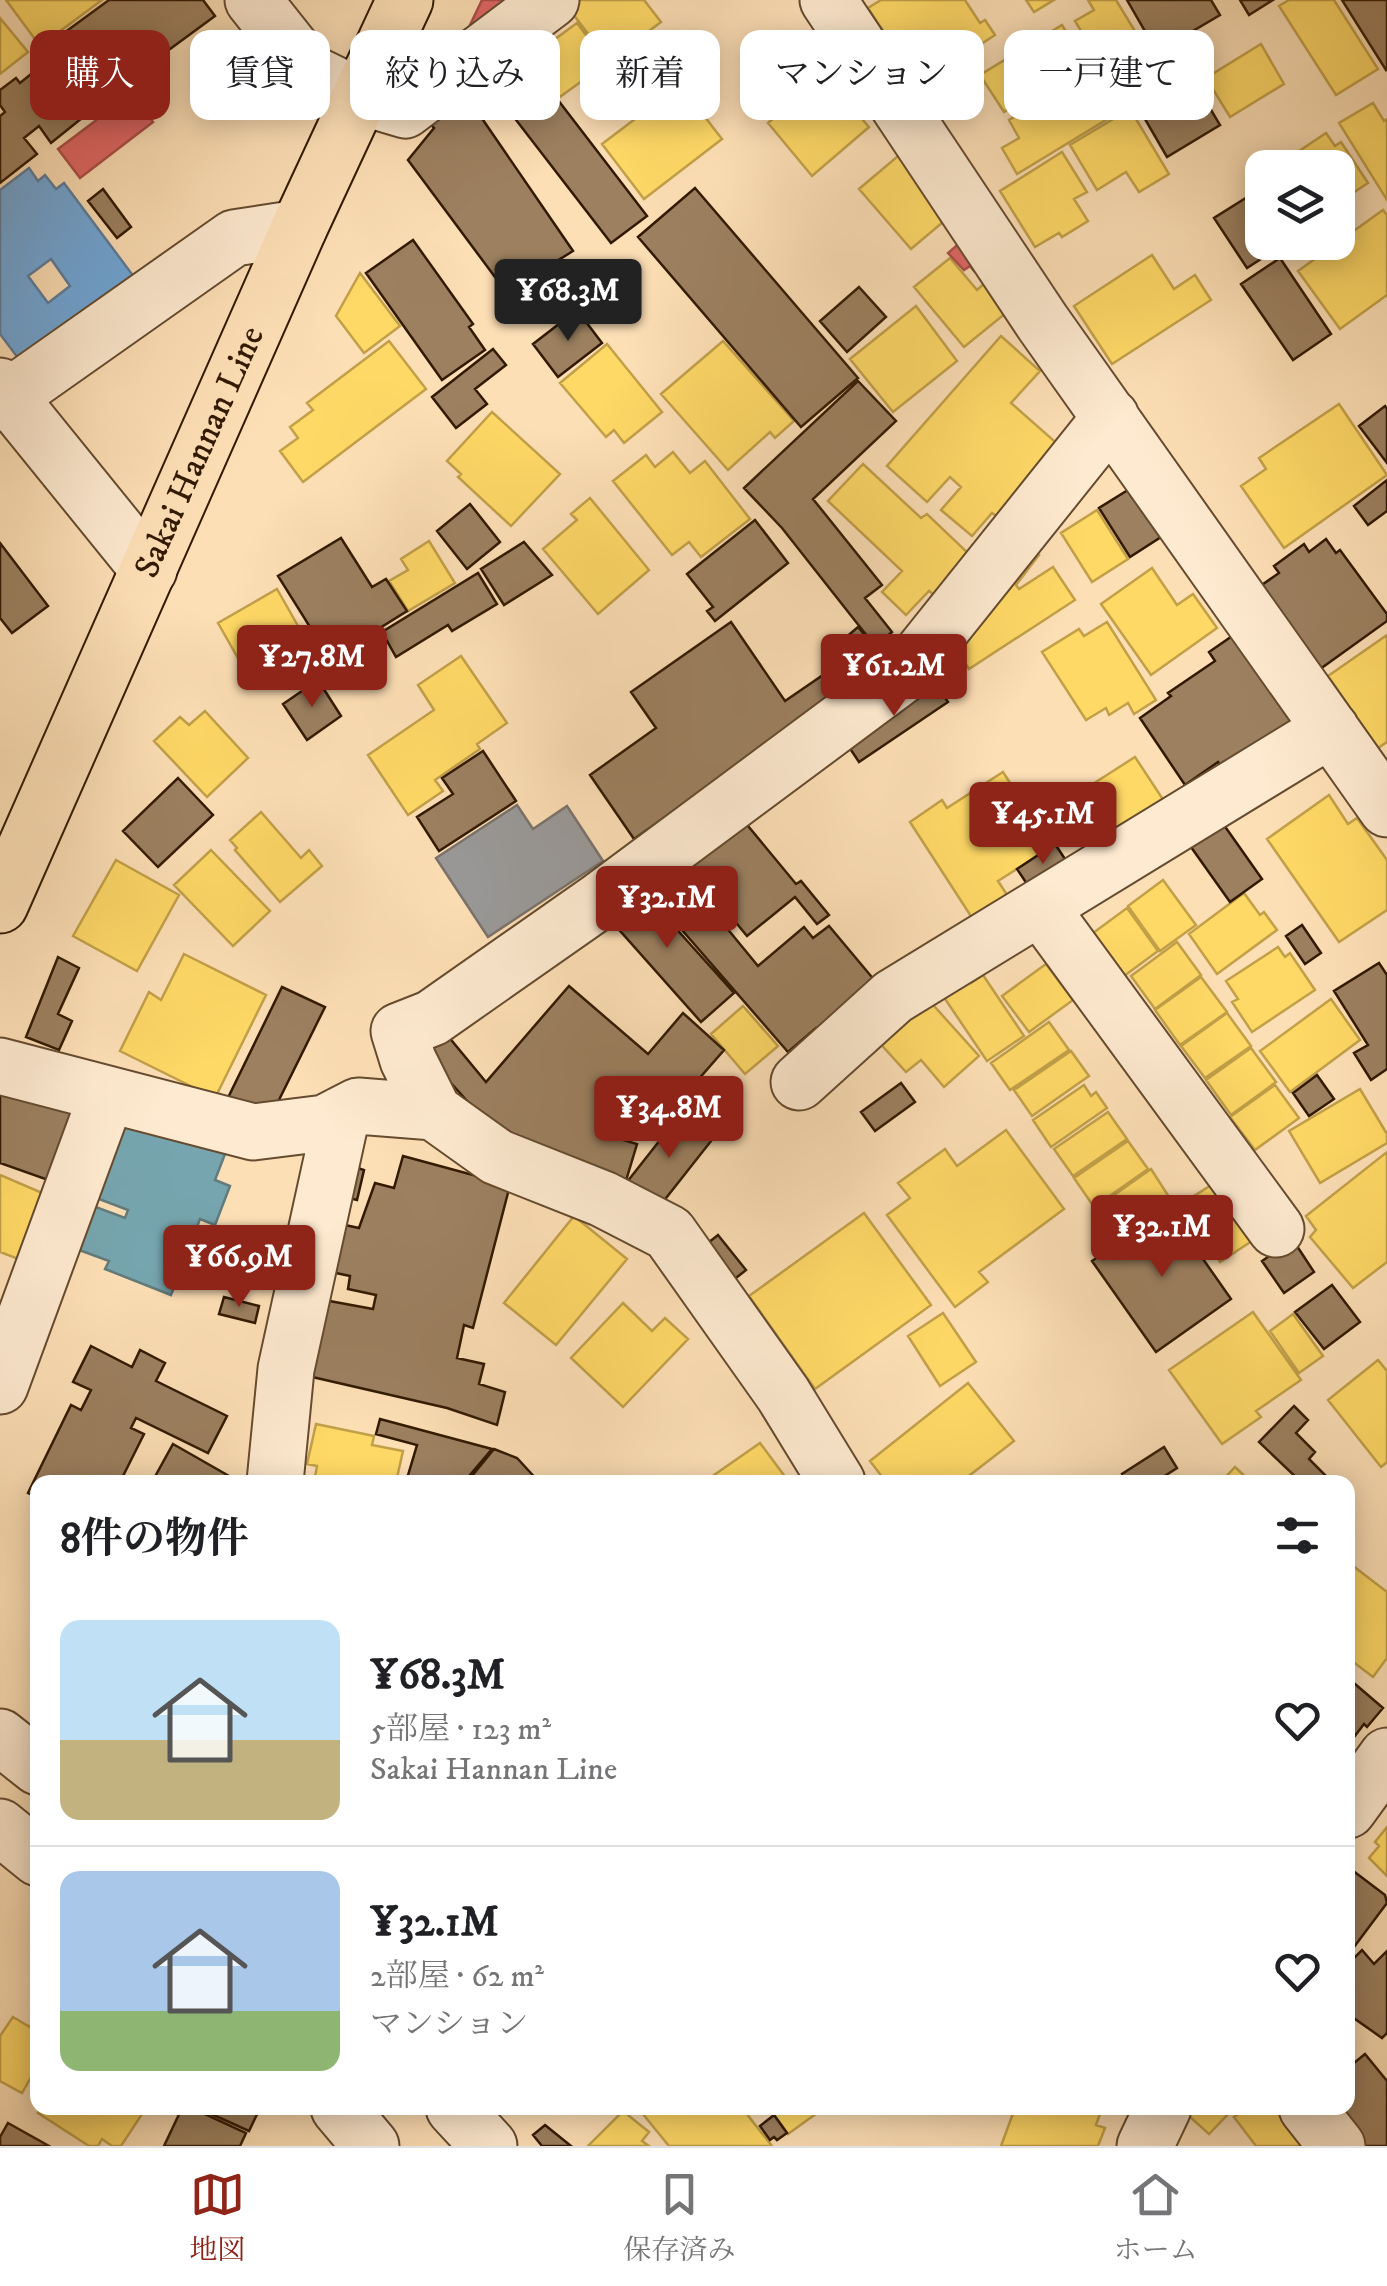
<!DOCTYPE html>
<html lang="ja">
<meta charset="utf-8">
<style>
body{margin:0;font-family:"IM FELL DW Pica","Noto Serif JP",serif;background:#f2f2f2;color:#202124;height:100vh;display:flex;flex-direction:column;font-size:38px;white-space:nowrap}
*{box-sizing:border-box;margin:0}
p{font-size:32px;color:#757577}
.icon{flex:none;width:55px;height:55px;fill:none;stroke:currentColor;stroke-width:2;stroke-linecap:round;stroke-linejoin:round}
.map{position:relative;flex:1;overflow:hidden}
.drawer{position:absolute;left:30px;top:1475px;width:1325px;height:640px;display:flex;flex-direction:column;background:#fff;border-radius:20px;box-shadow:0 5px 25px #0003}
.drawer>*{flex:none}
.hud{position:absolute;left:30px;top:30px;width:1328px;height:90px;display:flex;gap:20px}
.tools{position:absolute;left:1245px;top:150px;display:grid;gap:20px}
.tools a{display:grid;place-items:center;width:110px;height:110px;border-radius:20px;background:#fff;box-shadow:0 5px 25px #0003;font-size:50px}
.price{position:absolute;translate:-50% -85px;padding:0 22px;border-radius:10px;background:#8f2418;color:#fff;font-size:32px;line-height:65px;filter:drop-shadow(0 2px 5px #0008)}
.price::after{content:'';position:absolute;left:50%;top:60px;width:30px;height:22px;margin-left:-15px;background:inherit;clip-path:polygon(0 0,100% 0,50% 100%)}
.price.active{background:#222;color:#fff}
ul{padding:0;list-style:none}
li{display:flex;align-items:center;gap:30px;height:250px;padding:0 30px}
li+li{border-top:2px solid #e0e0e0}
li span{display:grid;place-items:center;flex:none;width:280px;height:200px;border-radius:20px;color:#555}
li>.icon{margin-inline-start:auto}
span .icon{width:120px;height:120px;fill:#fffc;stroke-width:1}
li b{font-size:42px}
h2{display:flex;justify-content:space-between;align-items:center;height:120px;padding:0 30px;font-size:42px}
.pill{padding:0 35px;border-radius:20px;background:#fff;box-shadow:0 5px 25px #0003;font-size:35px;line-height:90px}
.pill.active{background:#8f2418;color:#fff}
.menu{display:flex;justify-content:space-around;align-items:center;height:140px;border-top:2px solid #e0e0e0;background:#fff;font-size:28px;color:#757577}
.menu a{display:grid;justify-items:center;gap:5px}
.menu .active{color:#8f2418}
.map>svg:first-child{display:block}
.homes{fill:#ffd966;stroke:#c2a048;stroke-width:2.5}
.shops{fill:#e06666;stroke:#ac4f48;stroke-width:2.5}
.schools{fill:#6fa8dc;stroke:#5d7d9b;stroke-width:2.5;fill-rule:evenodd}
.public{fill:#76a5af;stroke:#627b7b;stroke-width:2.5}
.industry{fill:#999;stroke:#7a736c;stroke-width:2.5}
.building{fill:#9c8060;stroke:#321a02;stroke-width:2.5}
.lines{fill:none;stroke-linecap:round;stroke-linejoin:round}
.minor-casing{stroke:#654b2f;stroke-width:59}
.major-casing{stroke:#321a02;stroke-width:59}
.minor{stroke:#feead0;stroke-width:55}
.major{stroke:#fddfb6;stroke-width:55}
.labels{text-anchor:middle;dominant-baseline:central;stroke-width:10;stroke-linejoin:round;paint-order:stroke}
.street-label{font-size:35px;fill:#321a02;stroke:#feead0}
</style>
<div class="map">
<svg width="1387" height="2146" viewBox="0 0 1387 2146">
<rect width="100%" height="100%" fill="#fddfb6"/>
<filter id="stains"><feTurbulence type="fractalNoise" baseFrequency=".002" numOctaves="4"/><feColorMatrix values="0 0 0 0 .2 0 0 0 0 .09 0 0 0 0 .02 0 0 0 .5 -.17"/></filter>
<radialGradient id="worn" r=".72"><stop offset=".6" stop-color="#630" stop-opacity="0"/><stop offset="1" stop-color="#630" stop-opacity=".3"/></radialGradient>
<path class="homes" d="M6 0H102L40 46Z
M572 0H644L661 22 609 61 566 5Z
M881 0H965L980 23 985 20 995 35 919 85 915 80 911 83 888 49 893 46 868 8Z
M1026 0H1054L1034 12Z
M1088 0H1116L1155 64 1118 93 1075 21 1094 10Z
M1289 0H1334L1378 69 1336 95 1279 6Z
M0 18 28 52 0 74Z
M577 23 607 63 557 99 528 59Z
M1062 25 1087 67 1013 112 1010 108 1004 112 980 75Z
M1261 44 1284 84 1230 117 1206 78Z
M824 75 869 127 812 176 768 123Z
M1082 76 1109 118 1017 174 1002 148 1019 138 1009 120Z
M680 85 722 139 644 199 602 144Z
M1373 103 1384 121 1387 119V200L1339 123Z
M1130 109 1169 174 1139 192 1126 172 1097 190 1070 145Z
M1326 133 1335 146 1341 142 1368 183 1338 203V168H1274Z
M904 151 956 211 911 249 859 189Z
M1062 152 1087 192 1074 199 1088 221 1062 237 1059 233 1035 247 1000 191Z
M1383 210 1387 215V295L1340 329 1298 271Z
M1152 255 1174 289 1195 275 1211 300 1112 364 1074 306Z
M950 258 977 290 993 276 1017 304 964 347 914 287Z
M360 273 400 326 364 353 336 316Z
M916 306 957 361 893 412 850 359Z
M1001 336 1040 371 1011 403 1061 447 999 518 992 513 972 536 941 510 961 487 950 477 927 502 887 466Z
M389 341 426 389 303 482 280 451 298 438 290 427 313 410 307 403Z
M723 341 794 421 775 438 770 432 728 470 661 394Z
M607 344 662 412 624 443 614 430 606 437 560 383Z
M1339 404 1387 475 1284 548 1241 486 1266 469 1259 458Z
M492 412 560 474 511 526 458 477 461 474 447 461Z
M673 452 690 473 705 461 750 519 701 557 689 542 672 555 613 481 646 455 655 467Z
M863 464 921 518 927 514 970 555 933 594 929 591 906 615 882 592 902 571 828 501Z
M590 498 649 570 598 614 543 549 577 520 571 514Z
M1097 510 1128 559 1092 582 1061 533Z
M429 541 455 583 408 611 389 581 408 570 401 559Z
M1028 546 1039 555 1016 585 1019 589 1053 567 1075 600 969 669 951 642Z
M1152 568 1177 605 1193 594 1217 628 1151 675 1101 604Z
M277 589 306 640 247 674 218 623Z
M1107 622 1156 700 1134 714 1128 703 1109 715 1106 708 1086 720 1042 652 1079 629 1084 636Z
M1387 635V742L1378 748 1328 676Z
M461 656 507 723 477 744 480 749 435 780 443 791 408 815 368 755 434 710 418 685Z
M205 711 248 758 207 797 154 741 180 717 189 725Z
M1135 757 1166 804 1119 834 1088 787Z
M1003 772 1051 847 998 881 1011 901 976 924 910 822 942 800 947 808Z
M1329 795 1348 824 1357 818 1387 860V910L1339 942 1267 839Z
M261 812 301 858 309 850 322 866 280 902 235 850 237 848 230 840Z
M211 850 270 911 233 946 174 885Z
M116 860 179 895 137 971 73 936Z
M1163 880 1196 925 1160 951 1128 906Z
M1244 893 1260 915 1264 912 1277 930 1217 974 1189 934Z
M1127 908 1158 951 1120 979 1089 936Z
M1177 942 1201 975 1155 1009 1131 976Z
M1278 947 1285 957 1290 953 1315 990 1252 1032 1232 1002 1238 999 1226 981Z
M184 954 266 995 215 1098 120 1051 149 992 161 1000Z
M1046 964 1073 1000 1029 1032 1002 996Z
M960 967 971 983 983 975 1024 1036 987 1061 935 984Z
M1201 977 1227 1012 1180 1045 1155 1010Z
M926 997 979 1056 944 1087 921 1060 906 1072 877 1040Z
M1331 999 1360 1040 1290 1092 1260 1051Z
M743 1006 778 1046 745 1074 711 1034Z
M1227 1013 1251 1046 1205 1078 1181 1046Z
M1049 1022 1069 1050 1010 1090 991 1063Z
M1251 1048 1276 1082 1231 1115 1206 1080Z
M1071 1051 1089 1076 1032 1116 1014 1090Z
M1084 1085 1091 1096 1096 1092 1107 1108 1051 1147 1033 1120Z
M1275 1085 1299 1118 1255 1150 1230 1117Z
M1360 1089 1387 1134V1143L1320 1183 1289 1131Z
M1108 1112 1127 1139 1073 1176 1054 1149Z
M1006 1130 1064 1209 979 1272 988 1282 955 1307 887 1215 910 1198 898 1183 945 1149 957 1166Z
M1128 1141 1148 1169 1094 1207 1074 1178Z
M1387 1152V1262L1353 1288 1310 1237 1316 1230 1306 1216Z
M1151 1169 1169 1197 1116 1234 1097 1207Z
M0 1175 54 1198 26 1262 0 1252Z
M1213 1184 1255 1239 1220 1262 1183 1203Z
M864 1213 931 1305 815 1389 749 1296Z
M574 1216 627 1259 556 1345 504 1303Z
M623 1303 652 1331 665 1318 688 1339 623 1407 571 1358Z
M1253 1312 1301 1380 1256 1411 1261 1417 1222 1444 1169 1370Z
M943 1313 976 1362 940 1386 908 1336Z
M1293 1314 1323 1356 1299 1373 1270 1331Z
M1378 1360 1387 1371V1462L1381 1467 1328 1400Z
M968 1383 1014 1441 961 1482H886L870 1461Z
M316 1424 374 1436 372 1445 403 1451 396 1482H314L317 1466 307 1464Z
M760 1443 789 1482H704Z
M1235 1467 1251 1482H1221Z
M1348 1562 1387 1592V1658L1373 1677 1348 1658Z
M1387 1827V1876L1369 1858 1379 1846 1375 1842Z
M13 2017 30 2027 35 2018 38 2019V2065L22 2093 0 2081V2036Z
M42 2108H146L121 2146H112L102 2139 98 2146H89L38 2113Z
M638 2108H742L772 2146H669Z
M769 2108H824L788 2134Z
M1015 2108H1102L1096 2125 1105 2128 1098 2146H1001Z
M1180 2108H1234L1209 2134Z
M1247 2108H1281L1310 2146H1256L1234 2117Z
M623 2111 649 2132 642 2141 649 2146H588Z"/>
<path class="shops" d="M482 0H510L476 31 470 25Z
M131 94 153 122 80 178 58 149Z
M970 234 989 257 974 271 970 266 964 270 948 253Z"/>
<path class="schools" d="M29 168 38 181 45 175 56 189 64 183 140 285 27 370 0 334V190ZM51 259 70 286 48 303 28 276Z"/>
<path class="public" d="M118 1112 225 1154 215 1180 230 1186 215 1225 200 1219 171 1295 105 1269 109 1261 71 1247 88 1204 125 1218 128 1210 86 1194Z"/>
<path class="industry" d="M517 805 533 829 567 806 603 861 488 937 436 858Z"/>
<path class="building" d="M109 0H203L215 16 87 110 42 49Z
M1127 0H1211L1220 15 1157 52Z
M1240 0H1273L1249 15Z
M1342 0H1387V69L1386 70Z
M515 44 647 216 611 243 479 72Z
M41 66 82 118 51 143 39 126 24 138 37 154 0 183V116L5 112 0 105V90L16 78 20 83Z
M1195 83 1220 125 1167 157 1142 114Z
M459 85 573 251 536 274 546 289 518 308 408 160 434 128 425 118Z
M695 188 858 378 801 427 638 237Z
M103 189 131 227 117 238 88 201Z
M1249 196 1262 217V242H1279L1281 246 1247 268 1214 218Z
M413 240 473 324 469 327 485 350 442 380 366 273Z
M1280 258 1331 334 1293 360 1241 284Z
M859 287 886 317 847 352 820 321Z
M577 310 602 343 558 377 533 344Z
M493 349 506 365 475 389 487 404 456 428 432 397Z
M858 381 896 421 813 499 882 585 865 598 892 632 875 646 782 528 744 488Z
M1385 406 1387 409V463L1359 426Z
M1387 480V511L1368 525 1354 506Z
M1136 485 1161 537 1130 557 1099 508Z
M470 504 500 542 467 569 437 531Z
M755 520 788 563 715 621 707 611 713 607 687 574Z
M341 538 372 587 386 579 407 611 330 659 278 576Z
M1326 539 1336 553 1340 550 1387 614V621L1316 672 1256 589 1279 573 1274 566 1304 544 1309 552Z
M524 542 552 575 504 605 481 569Z
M0 543 48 606 12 633 0 618Z
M478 573 497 604 452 631 448 625 396 657 382 632Z
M731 622 785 701 839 664 853 686 634 839 590 775 656 728 631 692Z
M858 627 888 663 860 687 830 651Z
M1238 632 1297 717 1222 769 1218 762 1185 785 1140 718 1171 696 1168 693 1215 661 1209 652Z
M930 676 948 702 859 762 841 735Z
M318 680 341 716 307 740 283 704Z
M483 751 516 801 439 851 417 817 453 794 442 778Z
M178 778 213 815 158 867 123 831Z
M734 809 796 884 801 881 829 915 817 924 795 897 747 936 715 897 707 904 758 966 804 927 813 938 829 926 881 988 824 1036 816 1028 788 1052 642 884Z
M1219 818 1262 879 1230 902 1186 840Z
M1055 844 1069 865 1031 890 1017 869Z
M635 883 734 993 701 1022 598 906Z
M1302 925 1321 953 1305 964 1286 936Z
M58 957 79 968 58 1014 72 1021 59 1050 26 1037Z
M1379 963 1387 975V1069L1371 1080 1354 1053 1368 1045 1334 991Z
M569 986 648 1054 683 1013 724 1050 676 1105 660 1092 647 1107 633 1095 600 1133 637 1144 625 1184 532 1157 468 1102 416 1044 438 1024 486 1082Z
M282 987 325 1007 275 1108 225 1104Z
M1317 1075 1334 1099 1309 1116 1293 1093Z
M901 1083 915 1102 875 1131 861 1112Z
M0 1094 72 1113 48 1180 0 1163Z
M679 1116 711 1141 659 1207 627 1182Z
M403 1156 510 1185 473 1328 464 1325 457 1358 484 1364 479 1384 505 1392 497 1425 447 1408 308 1376 324 1300 373 1309 376 1295 348 1289 350 1276 322 1270 331 1222 359 1228 375 1183 394 1188Z
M349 1165 364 1170 357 1200 341 1196Z
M1168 1209 1231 1299 1156 1352 1092 1261Z
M718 1235 746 1270 727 1285 698 1251Z
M1293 1240 1314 1272 1284 1293 1262 1261Z
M1332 1285 1360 1322 1324 1349 1295 1312Z
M224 1297 259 1306 255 1323 219 1314Z
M91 1346 132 1367 140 1350 165 1363 156 1381 227 1416 208 1453 136 1418 131 1428 144 1434 120 1482H38V1498L28 1493 71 1405 81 1410 91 1390 73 1382Z
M1294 1406 1308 1420 1296 1433 1315 1452 1309 1459 1327 1477 1322 1482H1301L1259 1442Z
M380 1419 492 1449 464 1482H406L417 1445 376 1434Z
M173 1444 236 1480 234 1482H152Z
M1164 1447 1177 1468 1155 1482H1127L1122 1474Z
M494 1449 517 1458 539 1482H467Z
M1348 1678 1383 1708 1367 1727 1364 1724 1348 1745Z
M1348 1867 1385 1895 1387 1903 1348 1955Z
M1362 1950 1374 1964 1387 1951V2033L1382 2038 1348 2014V1964Z
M1365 2054 1387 2081V2146H1366L1334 2108H1348V2056L1354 2063Z
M182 2108H192L246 2133 240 2146H164Z
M198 2108H260L249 2131Z
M774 2115 787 2133 777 2140 774 2137 770 2140 760 2126Z
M8 2123 49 2146H0V2137Z
M545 2125 571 2146H542L533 2135Z"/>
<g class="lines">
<defs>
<path id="minor" d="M253 0 311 73 358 96 405 110 551 0
M828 0 1043 323 1387 809
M0 386 149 570
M0 403 234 238 299 228
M1040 907 1276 1229
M0 1066 253 1132 325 1123 358 1106 434 1112 497 1157 603 1199 669 1233 783 1394 837 1482
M799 1082 893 997 1331 729
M434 1112 408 1060 399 1031 432 1018 599 901 907 672 1111 417
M0 1386 107 1095
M275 1482 286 1369 342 1114
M0 1737 38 1767
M1348 1810 1387 1756
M0 1827 38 1858
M339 2108 371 2146
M454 2108 489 2146
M1307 2108 1337 2146
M1145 2146 1163 2108"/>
<g id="major">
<path id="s1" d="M0 905 299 228 405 0"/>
</g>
</defs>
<use href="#minor" class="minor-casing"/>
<use href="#major" class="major-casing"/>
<use href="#minor" class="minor"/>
<use href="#major" class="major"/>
</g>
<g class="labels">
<g class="street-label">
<text stroke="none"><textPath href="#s1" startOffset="495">Sakai Hannan Line</textPath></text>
</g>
</g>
<rect width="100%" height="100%" filter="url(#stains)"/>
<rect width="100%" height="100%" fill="url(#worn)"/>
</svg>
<div class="tools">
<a><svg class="icon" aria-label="layers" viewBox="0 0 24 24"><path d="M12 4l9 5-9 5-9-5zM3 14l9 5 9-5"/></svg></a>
</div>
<b class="price active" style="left:568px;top:344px">¥68.3M</b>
<b class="price" style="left:312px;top:710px">¥27.8M</b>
<b class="price" style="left:894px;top:719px">¥61.2M</b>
<b class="price" style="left:1043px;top:867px">¥45.1M</b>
<b class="price" style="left:667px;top:951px">¥32.1M</b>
<b class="price" style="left:669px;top:1161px">¥34.8M</b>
<b class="price" style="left:1162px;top:1280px">¥32.1M</b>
<b class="price" style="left:239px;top:1310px">¥66.9M</b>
<div class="hud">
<a class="pill active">購入</a>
<a class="pill">賃貸</a>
<a class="pill">絞り込み</a>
<a class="pill">新着</a>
<a class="pill">マンション</a>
<a class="pill">一戸建て</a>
</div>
<section class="drawer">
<h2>8件の物件<svg class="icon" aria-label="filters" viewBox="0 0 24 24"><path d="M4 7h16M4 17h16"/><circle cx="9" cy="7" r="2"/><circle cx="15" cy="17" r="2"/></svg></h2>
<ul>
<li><span style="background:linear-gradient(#bfe0f5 60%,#c2b280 0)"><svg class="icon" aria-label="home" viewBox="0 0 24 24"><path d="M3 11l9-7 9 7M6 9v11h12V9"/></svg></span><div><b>¥68.3M</b><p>5部屋 · 123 m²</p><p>Sakai Hannan Line</p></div><svg class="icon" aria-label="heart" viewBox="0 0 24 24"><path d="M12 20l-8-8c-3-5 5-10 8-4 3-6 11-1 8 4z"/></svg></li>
<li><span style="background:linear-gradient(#a9c7e8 70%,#8fb573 0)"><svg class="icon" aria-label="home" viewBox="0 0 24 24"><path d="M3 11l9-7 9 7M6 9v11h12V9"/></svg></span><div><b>¥32.1M</b><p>2部屋 · 62 m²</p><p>マンション</p></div><svg class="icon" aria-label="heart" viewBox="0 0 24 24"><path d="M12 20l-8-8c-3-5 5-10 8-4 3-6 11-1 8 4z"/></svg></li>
</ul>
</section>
</div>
<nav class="menu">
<a class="active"><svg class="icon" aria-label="map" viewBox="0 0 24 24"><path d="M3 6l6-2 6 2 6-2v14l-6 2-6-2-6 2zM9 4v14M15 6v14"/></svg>地図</a>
<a><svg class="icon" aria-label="saved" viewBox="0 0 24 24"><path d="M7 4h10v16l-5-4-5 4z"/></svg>保存済み</a>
<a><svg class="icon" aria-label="home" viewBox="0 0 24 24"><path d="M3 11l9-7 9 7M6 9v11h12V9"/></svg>ホーム</a>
</nav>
